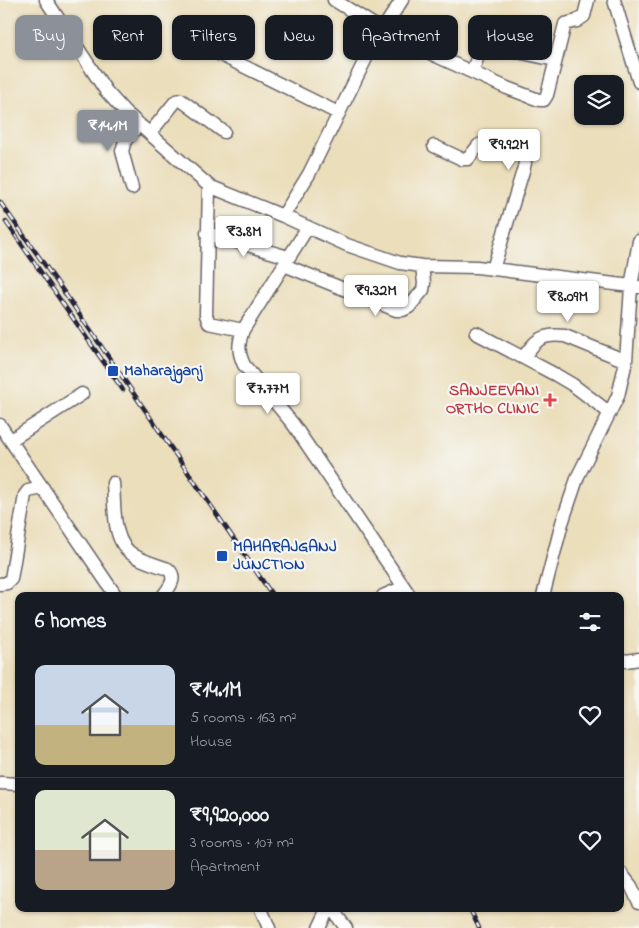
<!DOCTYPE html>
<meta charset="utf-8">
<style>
body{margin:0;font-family:"Indie Flower",sans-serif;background:#20242c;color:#f1f3f6;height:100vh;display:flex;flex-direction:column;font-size:19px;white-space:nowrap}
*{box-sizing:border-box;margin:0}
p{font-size:16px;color:#9ea1a6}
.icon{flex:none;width:28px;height:28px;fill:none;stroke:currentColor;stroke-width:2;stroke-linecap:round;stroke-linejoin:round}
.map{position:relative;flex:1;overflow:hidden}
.drawer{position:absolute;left:15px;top:592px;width:609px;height:320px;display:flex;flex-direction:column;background:#171b24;border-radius:10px;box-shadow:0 1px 4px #0004}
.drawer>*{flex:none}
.banner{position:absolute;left:15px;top:15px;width:610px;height:45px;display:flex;gap:10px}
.buttons{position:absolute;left:574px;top:75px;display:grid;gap:10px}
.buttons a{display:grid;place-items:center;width:50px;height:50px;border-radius:10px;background:#171b24;box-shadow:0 1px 4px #0004;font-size:25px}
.price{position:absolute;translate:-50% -42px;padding:0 11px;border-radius:5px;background:#fff;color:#222;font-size:16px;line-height:32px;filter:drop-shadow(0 1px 2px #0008)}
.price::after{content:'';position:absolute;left:50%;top:30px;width:15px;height:11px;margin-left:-8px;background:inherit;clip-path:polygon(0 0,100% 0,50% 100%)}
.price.on{background:#8c9099;color:#fff}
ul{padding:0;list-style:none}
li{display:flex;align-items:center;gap:15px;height:125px;padding:0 20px}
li+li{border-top:1px solid #363941}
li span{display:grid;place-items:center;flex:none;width:140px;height:100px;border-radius:10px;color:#555}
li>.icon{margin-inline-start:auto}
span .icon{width:60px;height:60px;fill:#fffc;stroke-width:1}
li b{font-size:21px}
h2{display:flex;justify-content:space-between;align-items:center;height:60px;padding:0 20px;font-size:21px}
.pill{padding:0 18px;border-radius:10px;background:#171b24;box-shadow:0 1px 4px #0004;font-size:18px;line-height:45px}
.pill.on{background:#8c9099;color:#fff}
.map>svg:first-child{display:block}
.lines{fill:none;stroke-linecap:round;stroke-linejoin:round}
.minor-casing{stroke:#686468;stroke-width:15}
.minor{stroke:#fff;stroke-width:12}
.rail-casing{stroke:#22223b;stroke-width:4.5}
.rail{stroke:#f6f6f2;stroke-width:2.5;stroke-dasharray:8;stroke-linecap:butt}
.transit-dot{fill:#1a4fb4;stroke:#f6f6f2;stroke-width:2}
.health-dot{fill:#e0444e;stroke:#f6f6f2;stroke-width:2}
.labels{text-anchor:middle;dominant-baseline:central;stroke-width:4.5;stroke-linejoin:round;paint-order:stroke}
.transit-label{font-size:16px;font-weight:bold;fill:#164399;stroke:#f6f6f2;text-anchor:start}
.health-label{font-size:16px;font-weight:bold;fill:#be3a42;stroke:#f6f6f2;text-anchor:end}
</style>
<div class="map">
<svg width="639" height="928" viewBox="0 0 639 928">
<rect width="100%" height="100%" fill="#f6f6f2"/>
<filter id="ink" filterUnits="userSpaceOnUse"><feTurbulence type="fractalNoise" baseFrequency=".02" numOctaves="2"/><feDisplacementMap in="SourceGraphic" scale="10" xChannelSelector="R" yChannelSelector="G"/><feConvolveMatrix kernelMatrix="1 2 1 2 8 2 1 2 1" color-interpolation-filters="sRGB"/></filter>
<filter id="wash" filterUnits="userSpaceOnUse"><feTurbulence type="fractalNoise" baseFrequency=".0096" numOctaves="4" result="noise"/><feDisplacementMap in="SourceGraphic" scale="20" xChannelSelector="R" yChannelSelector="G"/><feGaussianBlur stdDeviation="1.12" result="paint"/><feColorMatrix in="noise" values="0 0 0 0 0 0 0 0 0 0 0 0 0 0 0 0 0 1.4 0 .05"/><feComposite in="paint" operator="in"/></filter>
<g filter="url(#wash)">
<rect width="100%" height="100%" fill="#ebdebb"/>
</g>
<g filter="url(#ink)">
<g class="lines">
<defs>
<path id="minor" d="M46 0 106 91 125 112 209 186 283 216 347 245 400 263 422 266 477 267 639 287
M334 0 392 36 507 88 539 100H544L547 95 565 24 577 21 584 16 588 0
M614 0 639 82
M215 52 338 113
M472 72 480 51 486 45 555 60
M150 133 176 101 181 100 224 132
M434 146 462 159H468L479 145 484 144 518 153 524 157 525 163 523 171 493 269
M209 186 206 315 209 323 243 330
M132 188 122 151 125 141 139 124
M283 216 309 174 373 44 402 0
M308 227 243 330C238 344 238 352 244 365L293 424 410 596
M207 233 288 257
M284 265 396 310H403L409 307 423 290 424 283 422 266
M476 333 556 375 573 385 610 413
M523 358C536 340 541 333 565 336L626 361
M0 425 116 596
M11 440 82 394
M113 483C115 506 111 543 135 556 145 562 157 565 168 569 178 578 169 588 163 596
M0 584 7 583 11 579 25 495 28 491 43 488
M383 596 404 587
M543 596 562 523 578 476 618 396 626 361 631 287 639 241
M620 659 626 661 639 659
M0 783 19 784
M620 872 631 886 639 902
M261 909 269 928
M332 909 346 928
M319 928 328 909"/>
</defs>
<use href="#minor" class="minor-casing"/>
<use href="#minor" class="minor"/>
<defs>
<path id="rail" d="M0 202 59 285 273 596
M6 222 123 390
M470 909 479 928"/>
</defs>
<use href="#rail" class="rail-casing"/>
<use href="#rail" class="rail"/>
</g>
</g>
<g class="transit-dot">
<rect x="107" y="365" width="12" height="12" rx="2.5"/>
<rect x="216" y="550" width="12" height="12" rx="2.5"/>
</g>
<path class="health-dot" d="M547.5 392.5h5v5h5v5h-5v5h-5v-5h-5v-5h5z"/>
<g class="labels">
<g class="transit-label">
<text x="124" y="371">Maharajganj</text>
<text x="233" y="547">MAHARAJGANJ<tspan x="233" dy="18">JUNCTION</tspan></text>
</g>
<g class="health-label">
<text x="539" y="391">SANJEEVANI<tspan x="539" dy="18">ORTHO CLINIC</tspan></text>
</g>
</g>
</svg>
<div class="buttons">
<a><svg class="icon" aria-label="layers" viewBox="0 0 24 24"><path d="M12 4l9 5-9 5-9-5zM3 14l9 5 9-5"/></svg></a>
</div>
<b class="price on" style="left:108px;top:152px">₹14.1M</b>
<b class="price" style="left:509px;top:171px">₹9.92M</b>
<b class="price" style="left:244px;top:258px">₹3.8M</b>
<b class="price" style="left:376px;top:317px">₹9.32M</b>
<b class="price" style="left:568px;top:323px">₹8.09M</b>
<b class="price" style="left:268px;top:415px">₹7.77M</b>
<div class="banner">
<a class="pill on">Buy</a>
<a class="pill">Rent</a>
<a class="pill">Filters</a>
<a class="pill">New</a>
<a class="pill">Apartment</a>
<a class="pill">House</a>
</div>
<section class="drawer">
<h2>6 homes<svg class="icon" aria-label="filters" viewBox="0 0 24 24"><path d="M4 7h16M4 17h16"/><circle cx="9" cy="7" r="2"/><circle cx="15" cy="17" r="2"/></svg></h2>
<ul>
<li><span style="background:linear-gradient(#c9d6e8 60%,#c2b280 0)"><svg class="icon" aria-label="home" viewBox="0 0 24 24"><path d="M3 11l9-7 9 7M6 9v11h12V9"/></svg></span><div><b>₹14.1M</b><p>5 rooms · 163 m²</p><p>House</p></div><svg class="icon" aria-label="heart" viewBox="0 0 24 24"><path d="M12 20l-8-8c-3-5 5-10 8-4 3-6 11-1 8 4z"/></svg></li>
<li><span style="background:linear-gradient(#dfe7d0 60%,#b9a48a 0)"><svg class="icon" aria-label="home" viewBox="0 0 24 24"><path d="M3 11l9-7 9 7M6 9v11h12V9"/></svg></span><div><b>₹9,920,000</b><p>3 rooms · 107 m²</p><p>Apartment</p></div><svg class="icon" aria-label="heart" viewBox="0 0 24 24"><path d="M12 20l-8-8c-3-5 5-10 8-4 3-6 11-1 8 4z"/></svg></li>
</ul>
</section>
</div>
